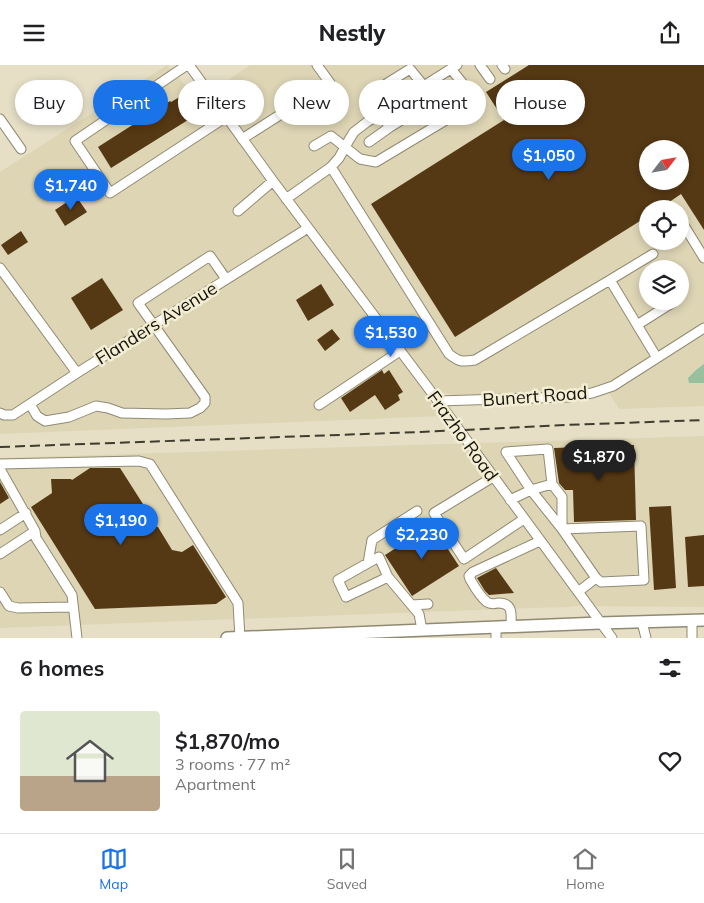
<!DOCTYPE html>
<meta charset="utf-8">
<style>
body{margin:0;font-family:Mulish,sans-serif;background:#f6f6f6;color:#202124;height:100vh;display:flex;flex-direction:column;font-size:19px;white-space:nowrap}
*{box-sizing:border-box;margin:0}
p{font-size:16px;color:#757577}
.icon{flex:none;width:28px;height:28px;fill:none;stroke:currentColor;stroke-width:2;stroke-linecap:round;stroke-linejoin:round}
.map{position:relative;height:573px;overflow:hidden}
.details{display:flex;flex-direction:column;background:#fff;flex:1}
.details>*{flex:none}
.hud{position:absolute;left:15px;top:15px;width:675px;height:45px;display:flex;gap:10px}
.needle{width:32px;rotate:59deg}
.fabs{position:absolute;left:639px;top:75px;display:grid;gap:10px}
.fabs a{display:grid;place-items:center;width:50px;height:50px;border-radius:50%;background:#fff;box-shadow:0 2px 8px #0003;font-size:25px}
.price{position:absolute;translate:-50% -42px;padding:0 11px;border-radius:18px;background:#1a73e8;color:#fff;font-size:16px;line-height:32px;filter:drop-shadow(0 1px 2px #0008)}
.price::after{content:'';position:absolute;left:50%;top:30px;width:15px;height:11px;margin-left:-8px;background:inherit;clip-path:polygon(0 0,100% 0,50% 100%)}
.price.active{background:#222;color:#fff}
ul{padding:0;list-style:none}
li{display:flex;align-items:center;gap:15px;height:125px;padding:0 20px}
li span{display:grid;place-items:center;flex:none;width:140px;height:100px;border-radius:5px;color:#555}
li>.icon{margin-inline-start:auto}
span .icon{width:60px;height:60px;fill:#fffc;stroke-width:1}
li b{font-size:21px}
h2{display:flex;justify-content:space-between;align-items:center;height:60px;padding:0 20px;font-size:21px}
.pill{padding:0 18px;border-radius:22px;background:#fff;box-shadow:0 2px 8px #0003;font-size:18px;line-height:45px}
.pill.active{background:#1a73e8;color:#fff}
header{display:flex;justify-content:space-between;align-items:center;height:65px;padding:0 20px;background:#fff;font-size:22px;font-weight:800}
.menu{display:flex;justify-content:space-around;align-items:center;height:70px;border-top:1px solid #e0e0e0;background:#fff;font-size:14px;color:#757577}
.menu a{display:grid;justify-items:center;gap:2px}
.menu .active{color:#1a73e8}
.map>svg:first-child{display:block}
.built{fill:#ddd5b4;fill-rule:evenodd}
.water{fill:#97c09e}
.building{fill:#553814;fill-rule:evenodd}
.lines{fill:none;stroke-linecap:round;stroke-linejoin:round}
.minor-casing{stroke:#908a73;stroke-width:11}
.major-casing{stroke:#908a73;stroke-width:14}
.minor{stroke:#fff;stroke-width:9}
.major{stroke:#fff;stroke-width:11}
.rail{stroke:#3e3b2f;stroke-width:2;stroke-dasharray:10 5;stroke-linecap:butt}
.labels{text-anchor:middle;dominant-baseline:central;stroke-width:5;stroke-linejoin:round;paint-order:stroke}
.street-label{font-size:18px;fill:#141209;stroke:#f3edd3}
</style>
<header><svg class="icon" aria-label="menu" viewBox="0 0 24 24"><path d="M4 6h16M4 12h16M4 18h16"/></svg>Nestly<svg class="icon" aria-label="share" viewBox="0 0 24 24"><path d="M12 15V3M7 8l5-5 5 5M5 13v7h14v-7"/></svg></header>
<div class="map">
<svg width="704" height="573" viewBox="0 0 704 573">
<rect width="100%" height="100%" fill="#e6dfc6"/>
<path class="built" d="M167 0 199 35 250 0H704V341L619 344 603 318 587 324 572 326 454 330 441 327 429 335 441 351 0 369V107ZM648 84H680V116H648ZM648 144H680V176H648ZM648 204H680V236H648Z
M704 371V542L575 541 570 542 531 543 0 563V393Z"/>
<path class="water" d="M704 299V318H689L688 313 696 305Z"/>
<path class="building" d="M529 0H704V165L681 129 659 144H648V151L455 272 371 139 504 55 486 27ZM648 84H680V116H648Z
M183 30 196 50 111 103 98 82 170 36 171 37Z
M76 131 87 147 65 161 55 145Z
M21 166 28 177 8 190 1 180Z
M102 213 123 245 91 265 71 233Z
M321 219 334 240 308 256 296 235Z
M332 264 340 274 325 286 317 275Z
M382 305 384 309 389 305 403 327 398 330 400 335 385 345 375 330 350 347 341 333Z
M634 380 636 455 574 457 573 425H565L559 418 554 383Z
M90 403H120L143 439 142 444 147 445 145 450 150 451 149 456 154 457 153 461 158 462 172 485 182 487 193 480 226 532 216 539 95 544 31 442 52 428 51 414H71L72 415Z
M0 417 9 433 0 439Z
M671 441 676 523 654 525 649 442Z
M432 460 459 501 412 531 385 490Z
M704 470V521L688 522 685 472Z
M496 503 514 528 489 530 485 526 477 513Z"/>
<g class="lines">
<defs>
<path id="minor" d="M187 0 75 76 110 128 226 52
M189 0 273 116 438 336 612 573
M480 0 490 14
M502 0 505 4
M386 19 410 4 424 21
M0 54 21 84
M390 62 446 28
M242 74 330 18 317 0
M369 77 390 62 380 49
M314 81 331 71 360 94 376 97 461 46 468 33 464 20 451 4
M331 102 449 289C459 297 462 297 475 295L610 215 657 293
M286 134 331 102 339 93 349 75 354 67 367 57 457 0
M238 146 273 116
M680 154 704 193
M0 203 77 308
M610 215 653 189
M637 260 675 236
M438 336 569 332 592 328 613 321 704 263
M30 339 37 351 45 356 69 352 96 341 108 343 122 348 166 349 190 348 200 343 205 338V332L138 238 210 191 226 214
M319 340 400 286
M0 348 4 350H13L77 308 308 163
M548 384 552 419 531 425 506 387Z
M0 399 139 396 150 399 238 538 240 573
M0 404 35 466 36 473 72 530 77 573
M493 412 434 448 464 494 524 454
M552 419 562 432V464L641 461 644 515 601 517 596 513
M510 435 531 425 562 464 596 513 578 527
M0 465 26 448
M0 489 35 466
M368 498 379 492 388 512 419 549 422 565
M388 512 346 532 338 515 368 498 372 475 417 446
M0 527 9 541 18 543 73 542
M412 540 428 539
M692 556V573
M642 557 646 573
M496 562V573
M511 562C511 550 514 538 498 538 494 539 490 539 487 537 480 532 474 521 470 514L469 511 473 507 540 476"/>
<path id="major" d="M227 573 600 558 704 555"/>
</defs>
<use href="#minor" class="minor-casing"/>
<use href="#major" class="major-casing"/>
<use href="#minor" class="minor"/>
<use href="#major" class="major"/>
<path class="rail" d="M0 382 421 367 566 360 704 355"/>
</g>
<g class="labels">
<g class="street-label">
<text transform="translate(156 258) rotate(-32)">Flanders Avenue</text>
<text transform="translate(535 331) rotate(-4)">Bunert Road</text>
<text transform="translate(463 371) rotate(54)">Frazho Road</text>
</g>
</g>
</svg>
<div class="fabs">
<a><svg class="needle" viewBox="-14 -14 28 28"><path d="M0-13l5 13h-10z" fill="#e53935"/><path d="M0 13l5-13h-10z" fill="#757577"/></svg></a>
<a><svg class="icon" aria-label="locate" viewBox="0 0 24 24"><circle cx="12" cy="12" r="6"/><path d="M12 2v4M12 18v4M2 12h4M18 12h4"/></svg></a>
<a><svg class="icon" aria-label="layers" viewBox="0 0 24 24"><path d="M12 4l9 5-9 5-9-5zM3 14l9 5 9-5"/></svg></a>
</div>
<b class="price" style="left:549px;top:116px">$1,050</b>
<b class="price" style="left:71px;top:146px">$1,740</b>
<b class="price" style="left:391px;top:293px">$1,530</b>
<b class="price active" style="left:599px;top:417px">$1,870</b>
<b class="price" style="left:121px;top:481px">$1,190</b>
<b class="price" style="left:422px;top:495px">$2,230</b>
<div class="hud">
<a class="pill">Buy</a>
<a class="pill active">Rent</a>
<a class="pill">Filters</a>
<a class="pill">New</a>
<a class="pill">Apartment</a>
<a class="pill">House</a>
</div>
</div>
<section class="details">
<h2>6 homes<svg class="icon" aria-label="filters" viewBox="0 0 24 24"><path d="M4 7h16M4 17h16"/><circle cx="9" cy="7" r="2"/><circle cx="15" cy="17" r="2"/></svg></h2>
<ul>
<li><span style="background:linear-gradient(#dfe7d0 65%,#b9a48a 0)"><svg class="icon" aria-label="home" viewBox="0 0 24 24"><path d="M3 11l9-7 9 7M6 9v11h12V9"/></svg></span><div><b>$1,870/mo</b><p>3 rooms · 77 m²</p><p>Apartment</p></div><svg class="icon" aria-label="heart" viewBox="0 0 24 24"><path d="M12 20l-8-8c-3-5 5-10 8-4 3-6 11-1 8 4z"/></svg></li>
</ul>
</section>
<nav class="menu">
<a class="active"><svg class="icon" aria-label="map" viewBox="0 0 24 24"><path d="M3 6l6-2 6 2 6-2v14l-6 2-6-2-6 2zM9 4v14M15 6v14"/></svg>Map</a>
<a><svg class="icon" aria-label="saved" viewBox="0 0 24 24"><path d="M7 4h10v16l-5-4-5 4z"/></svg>Saved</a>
<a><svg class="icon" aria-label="home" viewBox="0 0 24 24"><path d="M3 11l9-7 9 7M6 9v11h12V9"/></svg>Home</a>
</nav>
